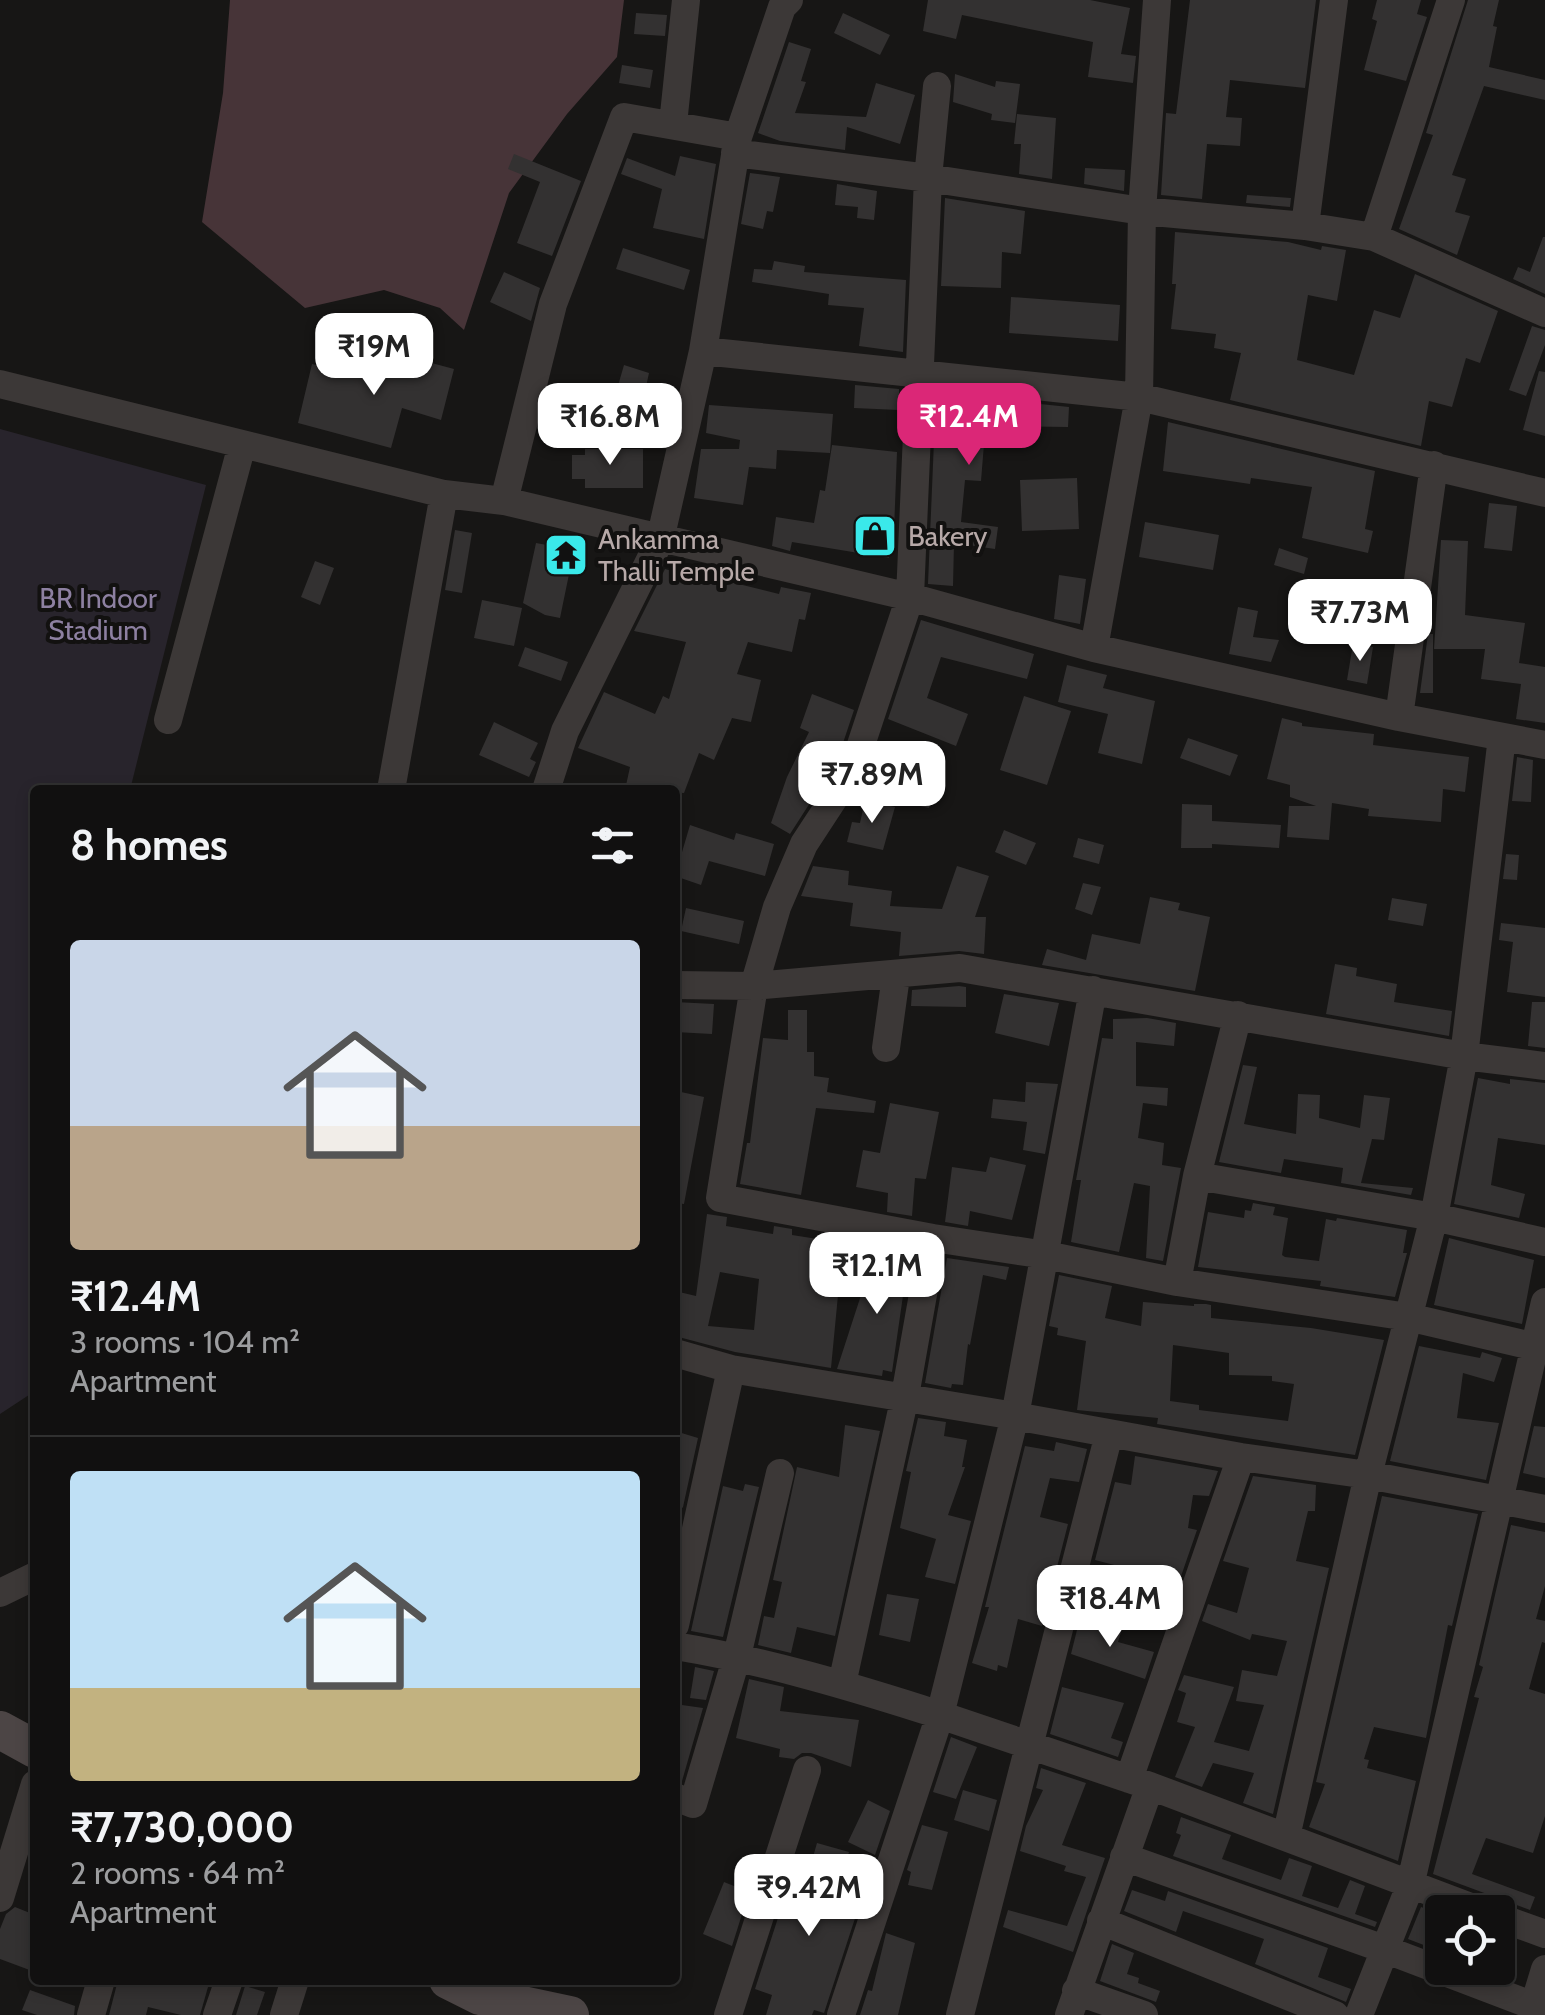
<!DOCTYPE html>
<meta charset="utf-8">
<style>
body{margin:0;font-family:Cabin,sans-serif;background:#1a1919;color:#f1f3f6;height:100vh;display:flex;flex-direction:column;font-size:38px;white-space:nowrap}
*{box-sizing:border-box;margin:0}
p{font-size:32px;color:#9c9d9f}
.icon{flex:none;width:55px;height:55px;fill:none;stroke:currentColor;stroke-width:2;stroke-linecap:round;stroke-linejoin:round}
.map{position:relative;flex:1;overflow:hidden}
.side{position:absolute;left:30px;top:785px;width:650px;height:1200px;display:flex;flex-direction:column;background:#111010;border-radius:10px;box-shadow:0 5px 15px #0003,0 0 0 2px #303030}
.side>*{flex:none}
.buttons{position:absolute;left:1425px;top:1895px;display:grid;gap:20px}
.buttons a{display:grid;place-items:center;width:90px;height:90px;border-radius:10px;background:#111010;box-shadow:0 5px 15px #0003,0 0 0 2px #303030;font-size:50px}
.price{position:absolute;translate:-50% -85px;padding:0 22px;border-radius:20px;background:#fff;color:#222;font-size:32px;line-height:65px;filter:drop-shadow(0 2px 5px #0008)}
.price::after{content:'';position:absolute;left:50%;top:60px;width:30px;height:22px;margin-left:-15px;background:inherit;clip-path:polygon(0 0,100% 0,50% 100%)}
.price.selected{background:#db2777;color:#fff}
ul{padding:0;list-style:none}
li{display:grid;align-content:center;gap:20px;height:530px;padding:0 40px}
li+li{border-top:2px solid #303030}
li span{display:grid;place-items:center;height:310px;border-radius:10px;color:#555}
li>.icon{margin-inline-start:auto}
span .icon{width:180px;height:180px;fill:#fffc;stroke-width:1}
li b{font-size:42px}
h2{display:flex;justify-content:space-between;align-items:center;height:120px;padding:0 40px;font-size:42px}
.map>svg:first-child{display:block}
.green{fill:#28242c}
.water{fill:#473438}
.building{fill:#333131;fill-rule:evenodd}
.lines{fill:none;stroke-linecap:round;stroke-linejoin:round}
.street{stroke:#3c3837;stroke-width:28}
.secondary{stroke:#4c4545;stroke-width:38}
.labels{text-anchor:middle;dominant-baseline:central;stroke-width:8;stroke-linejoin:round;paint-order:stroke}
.poi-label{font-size:28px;fill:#b7a9a8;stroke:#121110;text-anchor:start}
.park-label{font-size:28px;fill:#8d80a1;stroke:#121110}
</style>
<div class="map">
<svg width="1545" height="2015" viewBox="0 0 1545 2015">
<rect width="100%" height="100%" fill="#171615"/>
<path class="green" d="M0 429 206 485 130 790H35V1391L0 1414Z"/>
<path class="water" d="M230 0H624L617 57 567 114 509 193 464 330 440 308 384 290 305 308 202 222 223 93Z"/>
<path class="building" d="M928 0H1090L1130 8 1121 54 1136 56 1133 83 1088 77 1093 42 962 15 956 39 923 31Z
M1190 0H1316L1305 88 1230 80 1226 117 1242 118 1240 146 1207 144 1202 199 1161 195 1166 113 1176 114Z
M1377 0H1421L1417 14 1427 17 1406 81 1364 70 1377 21 1372 19Z
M1468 0H1499L1493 26 1497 27 1489 67 1545 80V100L1484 86 1452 175 1466 179 1455 212 1470 216 1457 255 1399 229 1433 135 1426 133Z
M636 13 667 15 665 36 634 34Z
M843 13 890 35 880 55 834 33Z
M789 42 811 49 801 81 806 82 795 113 866 117 876 83 915 95 900 144 847 127 845 150 780 141 758 133Z
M622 65 653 70 650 88 619 83Z
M955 74 995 87 996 81 1020 84 1015 123 991 120 992 114 953 102Z
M1017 114 1056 118 1052 179 1019 174 1021 144H1014Z
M514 154 581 181 552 256 517 243 540 182 508 169Z
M680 156 716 164 704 239 653 228 662 189 621 174 627 158 675 176Z
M1085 168 1125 170 1124 191 1084 184Z
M750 173 780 177 773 212 767 211 763 229 741 224Z
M837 184 877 191 874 220 857 218 858 207 835 205Z
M1247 195 1291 198 1290 207 1246 203Z
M945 198 1025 211 1021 254 1002 252 1001 288 941 286Z
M1175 232 1288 242 1321 250 1322 246 1346 250 1337 301 1308 295 1297 360 1354 375 1374 310 1400 318 1415 274 1498 311 1480 363 1466 358 1452 407 1429 401 1421 446 1230 400 1241 353 1214 348 1216 334 1171 329 1176 284H1172Z
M1543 237H1545V294L1513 279 1518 267 1530 272Z
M623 248 690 270 684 290 616 269Z
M774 261 805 266 804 272 906 280 903 352 859 346 864 308 828 305 829 294 752 282 754 269 772 270Z
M504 272 540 288 531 321 490 302Z
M1011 297 1120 305 1118 341 1009 333Z
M1532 326 1545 330V345L1526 396 1509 390Z
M383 350 454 369 441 420 402 408 391 448 298 423 312 364 375 378Z
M624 365 649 373 639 419 575 405V409L546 405 551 385 615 396Z
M1539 371 1545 372V436L1523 430Z
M855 385 899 389V410L854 408Z
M936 393 1069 407 1068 427 990 426 988 444H984L981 481 965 480 961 522 998 527 995 549 954 543 953 586 928 584Z
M709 405 833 414 830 453 777 450 776 469 749 467 743 505 694 498 701 449H739L740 440 706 433Z
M1168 422 1375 471 1365 529 1373 531 1368 553 1302 538 1312 487 1251 478 1250 484 1163 471Z
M832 445 897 452 894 531 889 558 792 542 790 551 772 546 776 517 814 523 820 490 825 491Z
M585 449H643V488H585V479H572V455H585Z
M1077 478 1079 529 1022 531 1020 480Z
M1489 503 1517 506 1512 551 1484 548Z
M1145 522 1219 535 1213 570 1139 557Z
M455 530 472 533 462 593 445 590Z
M1441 540 1468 541 1465 615 1525 623 1519 663 1545 667V723L1516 719 1521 684 1481 679 1485 649H1434Z
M536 543 574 550 560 618 545 615 523 603Z
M1279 548 1308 558 1304 574 1274 565Z
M315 561 334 568 320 605 301 597Z
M665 569 701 579 702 575 779 594 781 587 811 593 805 620 799 619 792 652 748 642 737 674 761 680 751 722 732 718 714 760 699 753 684 793 625 790 630 767 578 748 604 692 655 714 663 696 669 699 686 642 634 631Z
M1059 575 1086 579 1080 624 1054 619Z
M1314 596 1355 609 1349 628 1308 616Z
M482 600 522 608 514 646 474 638Z
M1238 607 1258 611 1253 637 1279 640 1271 662 1229 654Z
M921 620 1034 654 1027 679 941 657 927 698 968 714 956 746 888 719Z
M1428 634H1433V693H1420Z
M1353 644 1373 647 1367 684 1347 680Z
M525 647 568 662 561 681 518 666Z
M1067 665 1107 675 1103 688 1155 701 1142 764 1098 753 1108 714 1058 702Z
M812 694 854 710 837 761 790 834 771 823 787 777 809 732 800 728Z
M1024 696 1071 711 1047 785 1000 770Z
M1282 718 1302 723V726L1374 734 1373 745 1469 757 1465 792 1443 789 1441 822 1368 816 1369 809 1332 803 1329 840 1287 837 1289 806H1316L1290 797V785L1267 779Z
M494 722 538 743 530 759 536 762 529 777 479 755Z
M1188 738 1238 755 1230 776 1180 758Z
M1517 757 1533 760 1531 802 1512 801Z
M888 774 934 784 929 808 883 798Z
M865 800 895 807 883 850 847 842 852 822 860 823Z
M1182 804 1212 805V821L1281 825 1279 848 1212 844V848H1181Z
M690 825 734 840 736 833 774 844 765 876 709 861 701 885 675 876Z
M1004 830 1036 843 1026 865 995 852Z
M1078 838 1104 845 1099 864 1073 857Z
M1506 854 1519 855 1517 880 1503 879Z
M813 866 849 871 848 885 892 891 890 906 942 909 957 866 989 876 975 917H986L984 954 959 951 899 956 901 932 850 926 853 903 801 896Z
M1083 883 1101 887 1092 915 1075 909Z
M1150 897 1180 903 1178 910 1210 917 1195 991 1042 965 1047 949 1086 960 1092 934 1140 944Z
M1392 898 1427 904 1423 926 1388 920Z
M686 908 744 921 739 944 681 931Z
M1501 923 1545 928V997L1507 992 1513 942 1499 940Z
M1335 964 1357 968 1356 976 1397 984 1394 1002 1452 1011 1449 1036 1326 1014Z
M959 986 966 987V1007L911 1006 912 990Z
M1004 994 1059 1003 1049 1046 995 1033Z
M675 1002 714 1004 712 1034 675 1032Z
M1532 1002H1545V1048L1528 1046Z
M788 1010H807V1052H814V1076L829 1078 827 1092 876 1101 874 1113 816 1108 801 1195 740 1184 747 1143H750L763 1038 788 1040Z
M1147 1018 1176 1023 1174 1046 1136 1042V1086L1168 1088 1167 1106 1143 1103 1138 1138 1164 1143 1162 1165 1181 1168 1163 1261 1146 1258 1150 1186 1134 1183 1119 1252 1071 1242 1081 1180H1076L1102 1038 1113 1039V1019Z
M1243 1065 1257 1067 1244 1124 1296 1134 1298 1094 1320 1095 1319 1118 1360 1128 1364 1095 1390 1098 1384 1140 1372 1139 1361 1183 1413 1188 1411 1195 1341 1183 1343 1168 1284 1159 1281 1173 1219 1162Z
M1478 1078 1510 1084V1079L1545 1083V1145L1498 1138 1491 1185 1525 1194 1519 1218 1454 1204Z
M1026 1082 1058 1084 1045 1154 1023 1150 1027 1122 991 1118 993 1099 1025 1102Z
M681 1092 704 1097 684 1204 675 1203V1128Z
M890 1103 939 1112 926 1179 915 1178 912 1216 887 1212 888 1193 856 1187 863 1150 880 1153Z
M990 1157 1026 1165 1012 1220 970 1211 968 1226 945 1222 952 1167 986 1172Z
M1253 1203 1275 1207 1273 1215 1288 1218 1282 1255 1285 1257 1319 1261 1326 1219 1336 1221 1337 1218 1407 1230 1403 1253H1407L1395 1297 1320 1286 1321 1281 1198 1267 1208 1212 1244 1218 1245 1210 1251 1211Z
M707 1214 727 1217 726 1226 773 1234 774 1226 792 1229V1235L843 1243 831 1368 735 1352 675 1336V1291L696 1296ZM720 1272 759 1279 754 1330 708 1326Z
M1449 1238 1534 1260 1522 1324 1434 1305Z
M876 1249 909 1254 892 1372 883 1370 882 1376 837 1369Z
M947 1258 1009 1267 1006 1280 983 1275 970 1345 968 1344 963 1385 952 1384 951 1388 925 1383Z
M1059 1275 1112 1286 1105 1318 1141 1326 1143 1302 1194 1306V1304H1206L1211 1305V1318L1311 1328 1384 1340 1355 1455 1157 1424 1158 1418 1077 1410 1086 1341 1057 1335 1058 1328 1049 1326ZM1173 1345 1229 1353V1375L1272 1376V1381L1294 1384 1288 1421 1199 1410V1405L1170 1401Z
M1419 1346 1480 1358 1482 1352 1502 1358 1494 1382 1463 1373 1457 1418 1499 1423 1486 1480 1390 1461Z
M918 1418 946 1422 944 1436 967 1440 962 1467H965L948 1515 971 1521 955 1584 925 1577 936 1539 900 1528 911 1472 906 1471Z
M845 1425 880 1431 835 1636 797 1627 791 1653 758 1645 764 1616 774 1618 782 1582 773 1580 797 1467 839 1477Z
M1534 1426 1545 1427V1478L1523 1473Z
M675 1431 698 1438 683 1507 678 1513 675 1512Z
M1056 1442 1087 1449 1079 1482 1050 1478 1040 1517 1068 1524 1042 1626 1018 1619 1007 1668 998 1665 997 1671 972 1663 989 1607H985L1025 1446 1054 1451Z
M1135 1456 1218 1471 1209 1496 1193 1495 1188 1528 1197 1530 1179 1582 1095 1560 1115 1482 1131 1485Z
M1253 1476 1316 1485 1315 1511H1308L1296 1561 1329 1568 1273 1814 1243 1803 1254 1773 1213 1763 1202 1787 1175 1777 1195 1727 1177 1722 1186 1693 1178 1690 1184 1675 1234 1687 1214 1742 1249 1751 1264 1705 1236 1701 1242 1670 1277 1676 1287 1641 1252 1634 1250 1640 1202 1621 1208 1604 1237 1613 1249 1568 1223 1561Z
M745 1484 759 1487 723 1637 691 1631 723 1486 743 1491Z
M1382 1496 1478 1514 1452 1626 1448 1625 1426 1738 1374 1727 1364 1759 1369 1760 1367 1768 1416 1781 1398 1861 1309 1827 1325 1784 1316 1782Z
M1511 1525 1545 1532V1586L1536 1619 1545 1621V1643L1542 1642 1529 1689 1545 1694V1816L1533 1853 1486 1838 1472 1874 1535 1897 1530 1910 1433 1874 1479 1698 1474 1697 1483 1667 1479 1665Z
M887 1594 919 1599 910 1642 879 1635Z
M1080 1618 1121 1632 1118 1642 1154 1652 1145 1679 1071 1654Z
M695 1667 714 1671 706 1700 690 1698Z
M749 1679 784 1687 780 1711 859 1720 851 1767 811 1753H802L794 1759 779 1757 780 1749 736 1738Z
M1062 1687 1124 1703 1111 1738 1123 1742 1118 1757 1050 1734Z
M675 1704 703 1708 682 1781 675 1780Z
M951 1737 977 1747 956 1799 933 1792Z
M1041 1768 1086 1783 1062 1845 1105 1858 1073 1952 1003 1927 1008 1910 1067 1926 1086 1877 1064 1871 1066 1866 1020 1851 1026 1826 1043 1790 1036 1788Z
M963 1790 997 1800 989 1831 954 1820Z
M868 1800 890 1811 875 1855 848 1842Z
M1181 1817 1231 1835 1222 1859 1281 1880 1289 1858 1312 1866 1302 1896 1338 1908 1350 1880 1365 1886 1355 1914 1377 1922 1375 1927 1173 1856 1181 1835 1176 1833Z
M922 1825 948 1832 932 1890 908 1885 911 1872 907 1870Z
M817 1843 849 1852 837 1892 861 1900 824 2013 814 2010 812 2015H766L772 1995 755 1989 788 1887 803 1892Z
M724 1882 749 1892 732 1946 703 1934Z
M1132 1890 1165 1901 1168 1891 1328 1948 1318 1977 1351 1989 1346 2002 1255 1964 1264 1939 1183 1911 1176 1932 1124 1911Z
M15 1907 35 1915V1972L0 1959V1929L6 1914Z
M1421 1907 1442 1915V1952L1408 1939Z
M886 1933 915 1943 898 2015H860L868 1990 872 1991Z
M1498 1935 1513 1941 1500 1974 1498 1973Z
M1112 1944 1134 1953 1127 1974 1139 1978 1138 1983 1160 1991 1156 2002 1100 1981Z
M118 1980H210L200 2015H181L148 2007 146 2015H109Z
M245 1986 265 1992 257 2015H236Z
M30 1990 75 2006 74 2015H37L22 2010Z"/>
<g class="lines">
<path class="street" d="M937 86 928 178 910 597 853 769 804 844 777 907 754 986 720 1198 933 1238 1046 1255 1177 1282 1408 1317 1545 1349
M673 124 686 0
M735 153 928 178 1142 211 1305 226 1374 237 1545 313
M1305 226 1334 0
M1374 237 1451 0
M703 351 1139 397 1545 493
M0 384 444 494 504 501 910 597 1094 648 1399 717 1545 745
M504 501 553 304 624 117 738 137
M1094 648 1139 397 1142 211 1157 0
M1399 717 1434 465
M168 720 242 445
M391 790 444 494
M546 790 565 731 660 540 703 351 738 137 782 7 789 0
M675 985 754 986 960 968 1464 1056 1545 1066
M886 1048 896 976
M1197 1176 1434 1217 1545 1242
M1177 1282 1197 1176 1238 1015
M675 1353 731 1369 1015 1416 1093 990
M0 1593 35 1576
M675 1625 731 1369
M675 1646C766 1661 853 1687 940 1715L1015 1416 1241 1457 1368 1475 1545 1509
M842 1684 905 1396 933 1238
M1129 1779 1241 1457
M675 1797 693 1804 737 1656 780 1473
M1286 1837 1368 1475 1434 1217 1464 1056 1502 737
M1124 1857 1384 1949 1534 2006
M0 1898 35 1784
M1498 1917 1545 1934
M1101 1921 1335 2015
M1076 1991 1144 2015
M91 2015 101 1980
M217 2015 229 1980
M284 2015 295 1980
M728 2015 807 1770
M841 2015 940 1715 1150 1786 1484 1912
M960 2015 1109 1434
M1069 2015 1150 1786
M1359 2015 1410 1886 1545 1302
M1531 2015 1545 1969"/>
<path class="secondary" d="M0 1730 35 1749
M448 1980 480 1996 570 2015"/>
</g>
<defs>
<symbol id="shop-square" viewBox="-11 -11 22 22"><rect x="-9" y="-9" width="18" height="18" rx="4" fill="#3ae9ea" stroke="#121110"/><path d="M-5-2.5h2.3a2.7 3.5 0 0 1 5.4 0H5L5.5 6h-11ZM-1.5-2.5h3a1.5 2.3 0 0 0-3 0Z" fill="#111"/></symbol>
<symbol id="temple-square" viewBox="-11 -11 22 22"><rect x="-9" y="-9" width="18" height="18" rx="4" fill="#3ae9ea" stroke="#121110"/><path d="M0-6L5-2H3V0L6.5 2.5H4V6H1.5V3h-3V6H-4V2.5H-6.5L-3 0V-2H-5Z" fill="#111"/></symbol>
</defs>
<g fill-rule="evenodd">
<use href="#shop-square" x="850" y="511" width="50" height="50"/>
<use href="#temple-square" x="541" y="530" width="50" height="50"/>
</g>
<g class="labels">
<g class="poi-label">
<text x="908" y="536">Bakery</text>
<text x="598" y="539">Ankamma<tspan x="598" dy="32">Thalli Temple</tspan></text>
</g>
<g class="park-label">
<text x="98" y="598">BR Indoor<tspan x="98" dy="32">Stadium</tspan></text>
</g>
</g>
</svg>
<div class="buttons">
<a><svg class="icon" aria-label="locate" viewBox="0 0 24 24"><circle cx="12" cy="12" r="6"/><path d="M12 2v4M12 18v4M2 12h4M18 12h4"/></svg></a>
</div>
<b class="price" style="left:374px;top:398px">₹19M</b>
<b class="price" style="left:610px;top:468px">₹16.8M</b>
<b class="price selected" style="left:969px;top:468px">₹12.4M</b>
<b class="price" style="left:1360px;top:664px">₹7.73M</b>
<b class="price" style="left:872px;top:826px">₹7.89M</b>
<b class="price" style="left:877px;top:1317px">₹12.1M</b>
<b class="price" style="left:1110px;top:1650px">₹18.4M</b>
<b class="price" style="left:809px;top:1939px">₹9.42M</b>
<section class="side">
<h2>8 homes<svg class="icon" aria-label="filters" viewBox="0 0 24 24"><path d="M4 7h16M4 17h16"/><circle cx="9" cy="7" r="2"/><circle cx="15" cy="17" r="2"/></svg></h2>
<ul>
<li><span style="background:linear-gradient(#c9d6e8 60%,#b9a48a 0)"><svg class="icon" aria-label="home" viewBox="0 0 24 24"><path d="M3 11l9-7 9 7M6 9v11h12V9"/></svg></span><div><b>₹12.4M</b><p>3 rooms · 104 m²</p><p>Apartment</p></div></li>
<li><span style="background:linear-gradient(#bfe0f5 70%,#c2b280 0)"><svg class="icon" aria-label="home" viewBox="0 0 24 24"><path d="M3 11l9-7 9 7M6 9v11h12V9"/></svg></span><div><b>₹7,730,000</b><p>2 rooms · 64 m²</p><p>Apartment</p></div></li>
</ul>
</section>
</div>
